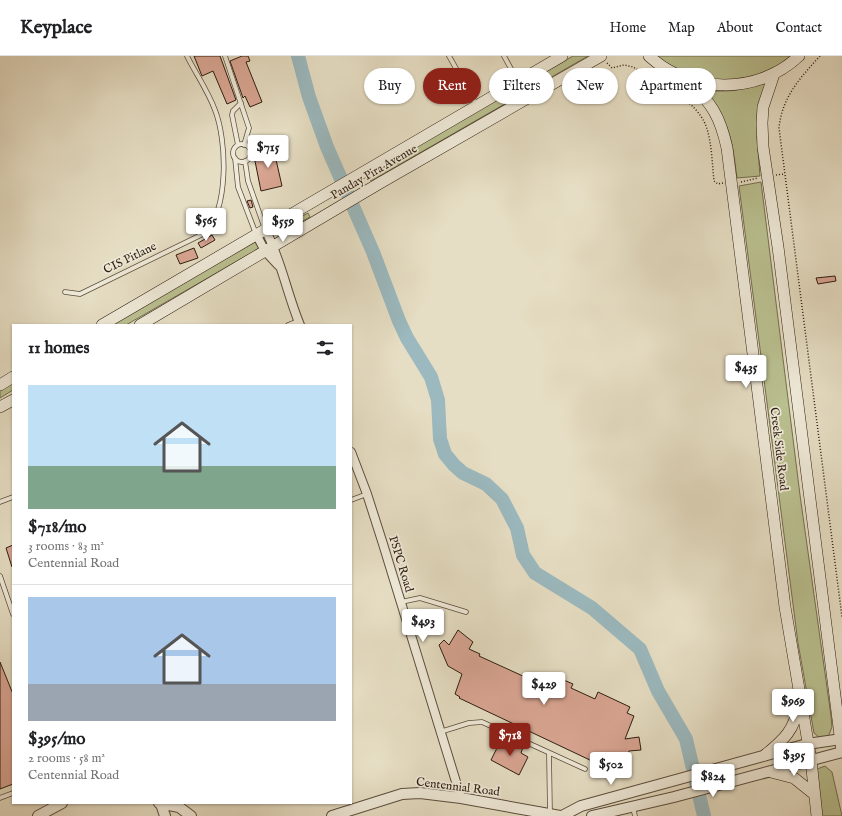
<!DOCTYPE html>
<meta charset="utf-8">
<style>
body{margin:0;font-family:"IM FELL English",serif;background:#f2f2f2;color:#202124;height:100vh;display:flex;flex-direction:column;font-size:15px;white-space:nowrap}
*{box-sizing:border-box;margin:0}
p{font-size:13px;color:#757577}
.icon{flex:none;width:22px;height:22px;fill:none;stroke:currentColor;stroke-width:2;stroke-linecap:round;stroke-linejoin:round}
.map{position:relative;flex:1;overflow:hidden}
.side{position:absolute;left:12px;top:268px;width:340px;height:480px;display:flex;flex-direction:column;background:#fff;border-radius:0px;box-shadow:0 1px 3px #0004}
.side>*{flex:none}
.hud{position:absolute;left:364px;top:12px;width:380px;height:36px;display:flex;gap:8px}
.price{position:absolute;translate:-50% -34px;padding:0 9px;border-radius:4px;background:#fff;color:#222;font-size:13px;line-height:26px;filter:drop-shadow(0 1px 2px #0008)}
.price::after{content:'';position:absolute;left:50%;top:24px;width:12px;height:9px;margin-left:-6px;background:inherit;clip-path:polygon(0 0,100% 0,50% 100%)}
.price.on{background:#8f2418;color:#fff}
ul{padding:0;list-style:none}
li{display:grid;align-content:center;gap:8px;height:212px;padding:0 16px}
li+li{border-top:1px solid #e0e0e0}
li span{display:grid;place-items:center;height:124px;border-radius:0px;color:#555}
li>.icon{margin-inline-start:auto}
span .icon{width:72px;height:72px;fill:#fffc;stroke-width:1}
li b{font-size:17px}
h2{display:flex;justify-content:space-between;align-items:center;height:48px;padding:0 16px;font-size:17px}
.pill{padding:0 14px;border-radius:18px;background:#fff;box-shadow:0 1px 3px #0004;font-size:14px;line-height:36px}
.pill.on{background:#8f2418;color:#fff}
header{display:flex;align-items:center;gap:24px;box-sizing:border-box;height:56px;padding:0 20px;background:#fff;border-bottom:1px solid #e0e0e0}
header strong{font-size:19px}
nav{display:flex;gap:22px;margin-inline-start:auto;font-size:14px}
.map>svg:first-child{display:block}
.green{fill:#bac090;stroke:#746e50}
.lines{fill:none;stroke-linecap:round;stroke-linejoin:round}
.river{stroke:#9bb9bf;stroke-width:14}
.building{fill:#daa694;stroke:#2d1d10}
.service-casing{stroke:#5b4d3d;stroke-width:5.5}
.minor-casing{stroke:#5b4d3d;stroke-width:10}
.tertiary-casing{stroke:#5b4d3d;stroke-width:12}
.secondary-casing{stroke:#2d1d10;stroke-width:12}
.path{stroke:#2d1d10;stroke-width:1.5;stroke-dasharray:1 2;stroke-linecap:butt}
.service{stroke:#efead9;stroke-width:4}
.minor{stroke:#efead9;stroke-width:8}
.tertiary{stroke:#efead9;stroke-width:10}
.secondary{stroke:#efead9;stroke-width:11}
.labels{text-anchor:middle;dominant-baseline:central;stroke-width:3.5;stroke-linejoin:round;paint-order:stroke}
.street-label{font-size:12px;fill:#2d1d10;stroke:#efead9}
</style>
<header>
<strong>Keyplace</strong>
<nav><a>Home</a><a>Map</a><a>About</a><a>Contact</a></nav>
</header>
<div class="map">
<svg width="842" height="760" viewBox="0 0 842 760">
<rect width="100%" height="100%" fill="#e6dec4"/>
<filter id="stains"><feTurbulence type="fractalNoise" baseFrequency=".005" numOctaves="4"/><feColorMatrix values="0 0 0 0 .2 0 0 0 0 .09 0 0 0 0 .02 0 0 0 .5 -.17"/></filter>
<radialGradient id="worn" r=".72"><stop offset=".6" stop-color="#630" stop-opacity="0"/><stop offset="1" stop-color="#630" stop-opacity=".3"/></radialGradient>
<path class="green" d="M573 0H588L371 125 369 123 402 98Z
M654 0H790L779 9 752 21 724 25 696 23Z
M768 25 757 81 760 120 737 122C732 82 730 67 704 34 726 37 748 34 768 25Z
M761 126 800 439 831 660 832 671 828 681 820 682 814 677 798 587 739 130Z
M308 157 310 161 281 177 276 176 278 173Z
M255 185 260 191 258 193 126 269H108Z
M13 324V334L0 342V332Z
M825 710 832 716 842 760H820L817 713Z"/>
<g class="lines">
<path class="river" d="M298 0 309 41 327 91 373 196 399 265 407 282 431 321 438 344 440 383 445 398 454 409 463 417 486 428 502 443 517 472 523 499 535 517 592 552 640 593 658 635 686 683 704 760"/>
</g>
<path class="building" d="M194 0H220L236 44 227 48 213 15 202 20Z
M242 0H248L250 5 246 6 262 46 250 51 245 40 243 42 230 5Z
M268 89 269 96 274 95 282 130 261 135 254 100 261 98 259 91Z
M251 144 253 151 250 152 247 145Z
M212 179 215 184 201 192 198 187Z
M194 192 198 202 180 208 176 199Z
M835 220 836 225 818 228 816 222Z
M13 489V510L12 511 6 492Z
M458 574 473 586 469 593 480 598 479 600 536 626 539 620 549 625 552 619 573 628 571 632 595 643 598 636 630 651 627 657 634 660 625 683 639 681 641 694 629 695 626 702 618 698 611 714 459 642 460 641 455 638 462 618 448 610 439 589 444 584 449 589Z
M0 606 13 638V728L0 733Z
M500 686 511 692 514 686 523 691 521 697 528 701 519 719 491 704Z"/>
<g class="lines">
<defs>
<path id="service" d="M225 0 249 72 244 89
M449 0 476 48
M504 0 517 24
M233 97a9 9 0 1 1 18 0a9 9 0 1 1-18 0Z
M238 89 232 59 233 55 241 47
M235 102 238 131 256 178
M245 105 248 125 265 173
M65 236 80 238 205 177C229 152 227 85 215 54 208 35 196 18 187 0
M288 269 298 265
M351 444 367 438
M0 446 13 441
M0 520 13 558
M401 546 420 542 466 556
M440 676 469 667 482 666 585 713
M549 697 550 758
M0 742 13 737
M633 751 635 760"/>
<path id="minor" d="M265 173C281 203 287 238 300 269
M256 178 265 195 278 209
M351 396 367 438 383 488 461 742"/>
<path id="tertiary" d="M159 747 179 751 191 760
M161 748 165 760
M38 760 62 747
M332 760 402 738 420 737 461 742 560 760
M562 760 581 750 807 688 842 683
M592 760 674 741 842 696"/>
<path id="secondary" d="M649 0C690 38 758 39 799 0
M774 18 763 51 762 67 763 91 778 191 842 695
M688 24C712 48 720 60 727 92L785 551 811 704 817 760
M102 269 562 0
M140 269 380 127 601 0
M0 329 13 321
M0 351 13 344
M765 699C785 683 794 674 799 649
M771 716 794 722 814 738"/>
</defs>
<use href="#service" class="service-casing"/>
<use href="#minor" class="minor-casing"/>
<use href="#tertiary" class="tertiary-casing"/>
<use href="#secondary" class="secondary-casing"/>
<path class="path" d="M820 0C800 22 782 41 779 72L842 561
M607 7 612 12 624 9 633 11C656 25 696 43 706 70 712 87 712 107 714 125L718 128 723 127
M776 119 784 118
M741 126 758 122"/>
<use href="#service" class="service"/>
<use href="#minor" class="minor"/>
<use href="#tertiary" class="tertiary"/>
<use href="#secondary" class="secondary"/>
</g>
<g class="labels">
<g class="street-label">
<text transform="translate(374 116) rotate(-30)">Panday Pira Avenue</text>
<text transform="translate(130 202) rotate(-26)">CIS Pitlane</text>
<text transform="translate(779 393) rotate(83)">Creek Side Road</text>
<text transform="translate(401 508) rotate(73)">PSPC Road</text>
<text transform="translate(458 731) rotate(7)">Centennial Road</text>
</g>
</g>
<rect width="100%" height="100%" filter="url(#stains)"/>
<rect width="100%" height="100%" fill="url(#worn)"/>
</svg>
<b class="price" style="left:268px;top:113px">$715</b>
<b class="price" style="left:206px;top:186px">$565</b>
<b class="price" style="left:283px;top:187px">$559</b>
<b class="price" style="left:746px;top:333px">$435</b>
<b class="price" style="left:423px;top:587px">$493</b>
<b class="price" style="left:544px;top:650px">$429</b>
<b class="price" style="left:793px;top:667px">$969</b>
<b class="price on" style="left:510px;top:701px">$718</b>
<b class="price" style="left:794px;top:721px">$395</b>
<b class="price" style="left:611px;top:730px">$502</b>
<b class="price" style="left:713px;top:742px">$824</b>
<div class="hud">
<a class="pill">Buy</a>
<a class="pill on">Rent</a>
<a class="pill">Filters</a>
<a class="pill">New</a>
<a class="pill">Apartment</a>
</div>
<section class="side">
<h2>11 homes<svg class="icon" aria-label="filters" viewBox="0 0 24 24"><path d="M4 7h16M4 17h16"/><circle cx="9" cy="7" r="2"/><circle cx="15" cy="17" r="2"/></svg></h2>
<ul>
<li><span style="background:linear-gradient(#bfe0f5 65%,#7fa58c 0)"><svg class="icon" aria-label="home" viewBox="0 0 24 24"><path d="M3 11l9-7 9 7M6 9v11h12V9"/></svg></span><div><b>$718/mo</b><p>3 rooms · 83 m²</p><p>Centennial Road</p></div></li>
<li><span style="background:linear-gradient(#a9c7e8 70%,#9aa5b1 0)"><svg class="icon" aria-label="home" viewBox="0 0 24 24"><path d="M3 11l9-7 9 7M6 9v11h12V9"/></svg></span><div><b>$395/mo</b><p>2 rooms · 58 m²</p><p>Centennial Road</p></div></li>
</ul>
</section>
</div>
